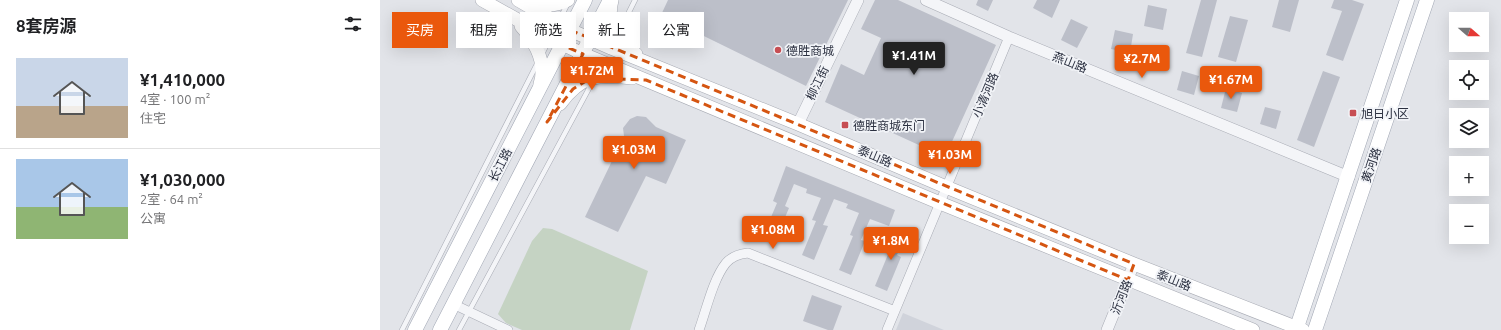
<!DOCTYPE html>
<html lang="zh">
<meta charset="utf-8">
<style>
body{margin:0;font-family:Ubuntu,"Noto Sans SC",sans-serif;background:#f2f2f2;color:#202124;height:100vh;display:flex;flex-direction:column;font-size:15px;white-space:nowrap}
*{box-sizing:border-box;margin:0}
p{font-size:13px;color:#757577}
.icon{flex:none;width:22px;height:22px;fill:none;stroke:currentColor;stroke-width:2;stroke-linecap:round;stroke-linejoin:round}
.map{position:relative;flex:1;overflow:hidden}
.side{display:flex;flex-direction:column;background:#fff;width:380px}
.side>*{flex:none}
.top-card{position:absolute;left:12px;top:12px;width:380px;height:36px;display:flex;gap:8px}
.needle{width:26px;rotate:110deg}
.tools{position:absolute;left:1069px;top:12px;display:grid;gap:8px}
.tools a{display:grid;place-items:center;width:40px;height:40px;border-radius:0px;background:#fff;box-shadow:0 4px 16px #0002;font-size:20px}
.price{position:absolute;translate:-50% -34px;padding:0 9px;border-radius:4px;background:#ea580c;color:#fff;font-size:13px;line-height:26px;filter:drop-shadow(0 1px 2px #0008)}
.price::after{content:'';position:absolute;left:50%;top:24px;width:12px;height:9px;margin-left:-6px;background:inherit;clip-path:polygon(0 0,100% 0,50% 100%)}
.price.selected{background:#222;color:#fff}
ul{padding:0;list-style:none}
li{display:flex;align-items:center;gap:12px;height:100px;padding:0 16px}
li+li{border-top:1px solid #e0e0e0}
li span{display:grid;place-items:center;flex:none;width:112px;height:80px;border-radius:0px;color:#555}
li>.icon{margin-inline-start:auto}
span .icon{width:48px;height:48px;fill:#fffc;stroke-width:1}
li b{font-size:17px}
h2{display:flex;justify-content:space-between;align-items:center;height:48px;padding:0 16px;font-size:17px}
.tag{padding:0 14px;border-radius:0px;background:#fff;box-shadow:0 4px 16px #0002;font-size:14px;line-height:36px}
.tag.selected{background:#ea580c;color:#fff}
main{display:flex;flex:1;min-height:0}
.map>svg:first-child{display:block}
.built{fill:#d0d3db}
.green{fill:#c5d3c3}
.building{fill:#bcbfc9}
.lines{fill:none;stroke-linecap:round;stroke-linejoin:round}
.service-casing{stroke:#a7aab3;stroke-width:5.5}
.minor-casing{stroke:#a7aab3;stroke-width:10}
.tertiary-casing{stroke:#a7aab3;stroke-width:12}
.secondary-casing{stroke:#a7aab3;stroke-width:14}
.primary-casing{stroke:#a1a7b4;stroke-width:15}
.service{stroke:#f4f5f8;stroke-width:4.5}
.minor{stroke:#f4f5f8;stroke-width:9}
.tertiary{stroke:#f4f5f8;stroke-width:11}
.secondary{stroke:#fff;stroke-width:13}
.primary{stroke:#fff;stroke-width:14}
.marked{fill:none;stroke:#d55511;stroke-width:3;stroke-dasharray:8 5;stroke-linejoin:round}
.poi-dot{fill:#c74e53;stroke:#f1f3f7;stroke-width:1.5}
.labels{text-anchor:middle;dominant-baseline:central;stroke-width:3.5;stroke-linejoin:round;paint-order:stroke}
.poi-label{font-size:12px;fill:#2b3040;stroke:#f1f3f7;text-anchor:start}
.street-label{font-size:12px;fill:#2b3040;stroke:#f1f3f7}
</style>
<main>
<section class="side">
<h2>8套房源<svg class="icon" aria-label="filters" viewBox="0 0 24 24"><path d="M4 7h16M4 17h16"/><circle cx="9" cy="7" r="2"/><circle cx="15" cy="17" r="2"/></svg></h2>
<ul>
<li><span style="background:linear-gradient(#c9d6e8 60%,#b9a48a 0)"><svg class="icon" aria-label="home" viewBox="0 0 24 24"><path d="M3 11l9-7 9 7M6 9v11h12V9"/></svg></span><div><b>¥1,410,000</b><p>4室 · 100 m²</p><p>住宅</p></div></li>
<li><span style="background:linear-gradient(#a9c7e8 60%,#8fb573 0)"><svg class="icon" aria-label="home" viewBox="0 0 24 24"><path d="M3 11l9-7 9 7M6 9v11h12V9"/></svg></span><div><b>¥1,030,000</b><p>2室 · 64 m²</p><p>公寓</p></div></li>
</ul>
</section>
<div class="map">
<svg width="1121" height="330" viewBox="0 0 1121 330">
<rect width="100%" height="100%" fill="#e2e4e9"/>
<path class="built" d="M523 313 564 330H516Z"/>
<path class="green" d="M163 228 172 229 268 271 250 330H142L126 323 118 314 152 241Z"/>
<path class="building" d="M288 0H468L426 86 281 15Z
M495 0H518L616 45 565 157 445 102 461 64 484 75 501 38 481 29Z
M598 0H613L608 11 596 5Z
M657 0H680L672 18 653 8Z
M821 0H837L822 57 806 53Z
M899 0H919L910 32 892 27Z
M954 0H972L984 4 963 61 946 55 962 11 951 8Z
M768 5 787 9 783 30 764 26Z
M850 16 868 20 856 62 838 57Z
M691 19 708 27 697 48 681 40Z
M735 30 753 34 750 53 731 49Z
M802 71 819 76 814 95 797 90Z
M943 71 960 77 934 147 917 140Z
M846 88 862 93 857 112 841 108Z
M885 107 901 111 896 129 880 124Z
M257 116 266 117 276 127 306 140 286 184 266 176 238 232 205 217 244 136 243 128 250 119Z
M406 166 515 210 509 226 490 219 481 240 485 241 471 275 459 270 473 236 470 235 479 213 466 208 468 204 454 199 443 225 448 226 434 260 422 255 436 221 432 220 441 198 426 193 427 189 414 184 405 206 409 208 395 241 383 236 397 203 393 201Z
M514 231 525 235 517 255 521 257 507 291 495 286 509 252 505 251Z
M432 295 462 306 453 330H448L423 321Z"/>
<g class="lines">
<defs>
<path id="service" d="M238 34 255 0
M162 54 188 3
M22 330 158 62
M79 330 213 81"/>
<path id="minor" d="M73 304 128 330
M319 330C326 311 333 279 346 263 352 256 359 254 368 253L515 311
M507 330 629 37"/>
<path id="tertiary" d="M546 0 629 37 969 177
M418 124 478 0
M727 330 754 264"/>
<path id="secondary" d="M102 0 170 38 203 54 560 203 873 330
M138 0 190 30 231 48 418 124 566 187 754 264 923 330
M232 0C226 24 236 41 256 54
M149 3C162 6 176 7 188 0
M141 26C155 42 167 63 160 84
M180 104C202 74 217 75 252 78"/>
<path id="primary" d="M35 330 205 0
M60 330 230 0
M916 330 1027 0
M935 330 1047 0"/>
</defs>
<use href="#service" class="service-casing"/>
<use href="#minor" class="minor-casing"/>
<use href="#tertiary" class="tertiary-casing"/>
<use href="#secondary" class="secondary-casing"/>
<use href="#primary" class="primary-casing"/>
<use href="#service" class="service"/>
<use href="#minor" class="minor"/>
<use href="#tertiary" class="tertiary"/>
<use href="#secondary" class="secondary"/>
<use href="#primary" class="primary"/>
</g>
<path class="marked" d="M190 30 754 264 748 280 266 80 211 78 193 89 167 122 203 54 182 45Z"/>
<g class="poi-dot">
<circle cx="398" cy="50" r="4"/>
<rect x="969" y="109" width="8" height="8" rx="2"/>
<rect x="461" y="121" width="8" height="8" rx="2"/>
</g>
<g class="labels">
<g class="poi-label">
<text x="406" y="50">德胜商城</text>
<text x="981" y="113">旭日小区</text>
<text x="473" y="125">德胜商城东门</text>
</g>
<g class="street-label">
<text transform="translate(690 62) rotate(22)">燕山路</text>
<text transform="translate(437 83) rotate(-64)">柳江街</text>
<text transform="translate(605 95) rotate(-67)">小清河路</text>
<text transform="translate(495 156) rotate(23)">泰山路</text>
<text transform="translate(120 165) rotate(-63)">长江路</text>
<text transform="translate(991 165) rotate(-71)">黄河路</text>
<text transform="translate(794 280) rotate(22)">泰山路</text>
<text transform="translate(741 297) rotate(-68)">沂河路</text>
</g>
</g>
</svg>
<div class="tools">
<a><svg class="needle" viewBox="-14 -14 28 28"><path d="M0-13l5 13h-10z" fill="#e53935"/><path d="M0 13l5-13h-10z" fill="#757577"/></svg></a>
<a><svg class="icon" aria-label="locate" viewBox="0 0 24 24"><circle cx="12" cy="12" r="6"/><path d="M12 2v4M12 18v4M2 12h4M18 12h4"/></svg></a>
<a><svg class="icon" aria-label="layers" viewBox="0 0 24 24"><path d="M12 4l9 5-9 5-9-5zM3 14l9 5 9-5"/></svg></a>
<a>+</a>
<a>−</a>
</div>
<b class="price selected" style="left:534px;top:76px">¥1.41M</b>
<b class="price" style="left:762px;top:79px">¥2.7M</b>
<b class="price" style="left:212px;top:91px">¥1.72M</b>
<b class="price" style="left:851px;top:100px">¥1.67M</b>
<b class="price" style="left:254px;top:170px">¥1.03M</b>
<b class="price" style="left:570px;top:175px">¥1.03M</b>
<b class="price" style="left:393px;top:250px">¥1.08M</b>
<b class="price" style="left:511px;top:261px">¥1.8M</b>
<div class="top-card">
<a class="tag selected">买房</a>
<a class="tag">租房</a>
<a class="tag">筛选</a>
<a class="tag">新上</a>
<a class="tag">公寓</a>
</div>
</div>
</main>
